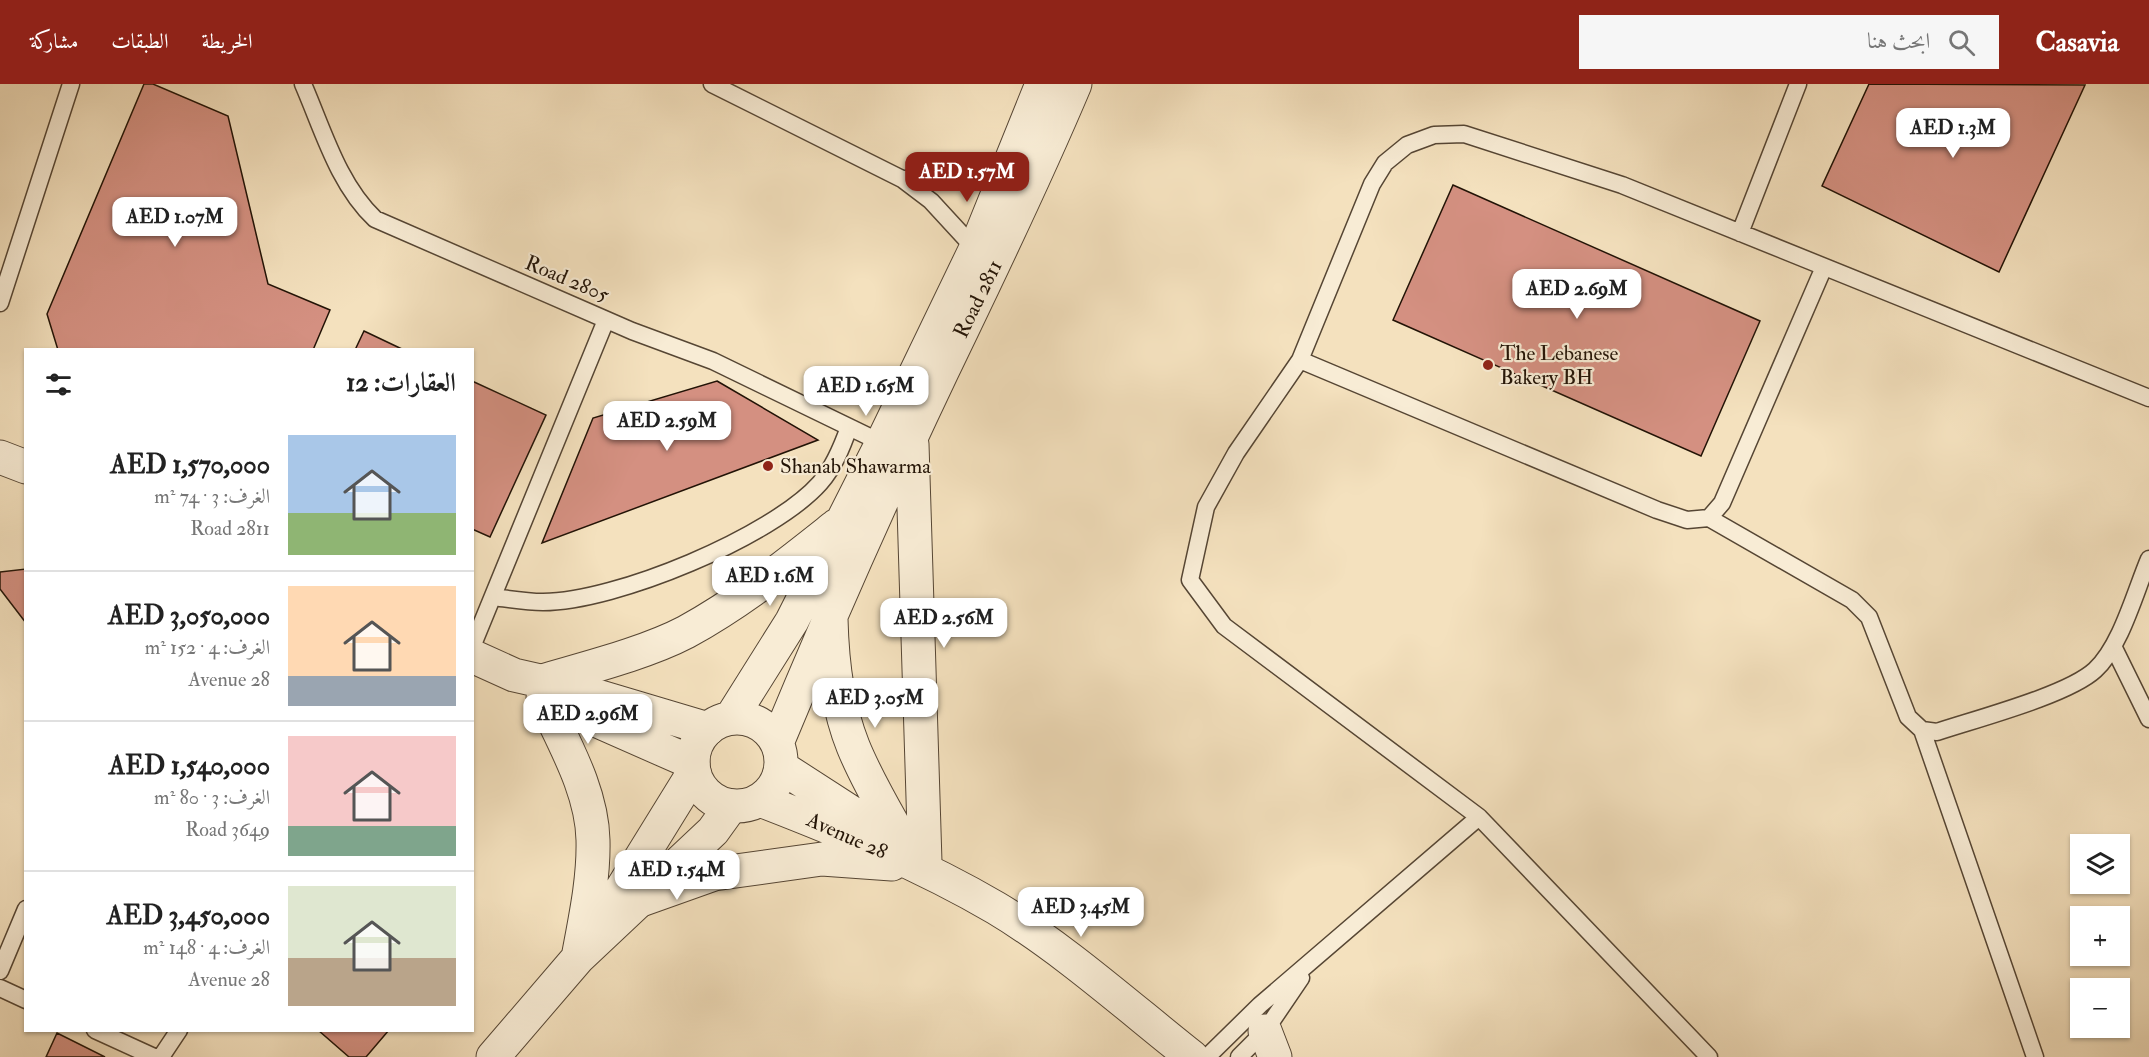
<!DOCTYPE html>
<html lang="ar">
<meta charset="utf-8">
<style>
body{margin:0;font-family:"IM FELL Double Pica",Amiri,serif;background:#f6f6f6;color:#222;direction:rtl;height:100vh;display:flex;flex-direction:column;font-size:22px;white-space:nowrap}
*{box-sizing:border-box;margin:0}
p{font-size:20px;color:#767676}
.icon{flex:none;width:33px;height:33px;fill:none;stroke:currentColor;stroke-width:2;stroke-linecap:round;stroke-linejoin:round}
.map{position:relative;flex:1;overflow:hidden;direction:ltr}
.side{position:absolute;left:24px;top:264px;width:450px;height:684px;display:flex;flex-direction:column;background:#fff;border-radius:0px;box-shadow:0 2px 4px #0004;direction:rtl}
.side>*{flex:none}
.fabs{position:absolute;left:2070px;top:750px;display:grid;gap:12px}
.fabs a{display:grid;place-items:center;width:60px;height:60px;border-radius:0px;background:#fff;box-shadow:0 2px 4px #0004;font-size:30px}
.price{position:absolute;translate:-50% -51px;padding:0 14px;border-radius:12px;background:#fff;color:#222;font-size:20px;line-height:39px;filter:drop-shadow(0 2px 3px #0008)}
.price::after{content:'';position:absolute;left:50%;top:36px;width:18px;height:14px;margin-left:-9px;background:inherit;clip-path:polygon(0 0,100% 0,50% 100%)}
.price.active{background:#8f2418;color:#fff}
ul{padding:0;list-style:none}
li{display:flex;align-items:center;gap:18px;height:150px;padding:0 18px}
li+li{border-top:2px solid #e0e0e0}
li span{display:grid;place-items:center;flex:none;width:168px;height:120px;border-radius:0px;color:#555}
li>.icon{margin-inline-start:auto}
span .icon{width:72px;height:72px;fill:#fffc;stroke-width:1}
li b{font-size:26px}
h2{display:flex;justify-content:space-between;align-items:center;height:72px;padding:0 18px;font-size:26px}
header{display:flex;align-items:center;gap:36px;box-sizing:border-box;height:84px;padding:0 30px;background:#8f2418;color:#fff}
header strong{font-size:28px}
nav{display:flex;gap:33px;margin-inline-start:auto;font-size:21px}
.search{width:420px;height:54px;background:#f6f6f6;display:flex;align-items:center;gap:15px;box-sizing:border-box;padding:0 21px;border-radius:0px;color:#767676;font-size:22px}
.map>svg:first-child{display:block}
.building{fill:#d49081;stroke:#221306;stroke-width:1.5}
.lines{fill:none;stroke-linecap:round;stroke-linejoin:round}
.service-casing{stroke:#564634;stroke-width:19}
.minor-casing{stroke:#564634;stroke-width:35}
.tertiary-casing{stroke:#564634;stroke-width:35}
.service{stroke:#f8ecd5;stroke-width:16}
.minor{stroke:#f8ecd5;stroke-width:33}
.tertiary{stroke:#f8ecd5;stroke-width:33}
.poi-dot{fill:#8f2418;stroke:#f8ecd5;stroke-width:2}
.labels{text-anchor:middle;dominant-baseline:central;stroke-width:4.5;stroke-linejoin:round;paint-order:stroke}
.street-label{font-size:21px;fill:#221306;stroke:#f8ecd5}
.poi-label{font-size:21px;fill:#221306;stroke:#f8ecd5;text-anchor:start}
</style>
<header>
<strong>Casavia</strong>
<div class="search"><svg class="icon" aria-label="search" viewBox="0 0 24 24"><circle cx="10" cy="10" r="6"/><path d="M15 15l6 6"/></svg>ابحث هنا</div>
<nav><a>الخريطة</a><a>الطبقات</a><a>مشاركة</a></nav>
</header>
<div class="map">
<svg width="2149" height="973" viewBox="0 0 2149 973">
<rect width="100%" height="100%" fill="#f4e1be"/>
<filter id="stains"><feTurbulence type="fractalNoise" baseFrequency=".00333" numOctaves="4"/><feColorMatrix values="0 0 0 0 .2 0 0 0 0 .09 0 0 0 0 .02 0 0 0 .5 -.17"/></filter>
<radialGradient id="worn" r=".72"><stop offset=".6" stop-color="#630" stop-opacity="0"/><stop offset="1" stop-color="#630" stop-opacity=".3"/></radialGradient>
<path class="building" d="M144 0H153L228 32 268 200 330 226 313 266H58L47 230Z
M1869 0 2085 1 1999 188 1822 102Z
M1453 101 1760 237 1701 372 1393 236Z
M364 247 404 266H355Z
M472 297 546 331 490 453 472 445Z
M717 297 818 356 542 459 593 334Z
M26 485V539L0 505V488Z
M318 946H389L366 973H349Z
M57 949 105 973H46Z"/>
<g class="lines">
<defs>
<path id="service" d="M303 0C323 46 338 100 375 135L632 247 713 277 882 359
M712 0 902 95 931 117 977 167
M902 95 979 93 1008 98
M1740 149 1798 0
M0 219 71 0
M1300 276 1657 426 1687 436 1709 434 1722 419 1824 183
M1709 434 1852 516 1869 533 1908 633 1922 646 2035 973
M493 513C509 515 526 518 543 518 615 518 772 453 820 399 834 383 842 363 849 343
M2113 562 2149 635
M472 563 606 236
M1922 646 1937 648C1976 635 2068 611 2095 586 2121 562 2135 508 2149 475
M1479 733 1709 973
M0 887 26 825
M0 904 26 916
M95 946 154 973
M161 973 179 946
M1207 973 1260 921 1479 733 1224 542 1190 496 1206 423 1236 369 1300 276 1372 100 1385 79 1407 61 1434 51 1464 50 1622 101 2149 314
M1239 973 1265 947 1301 894"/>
<path id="minor" d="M0 373 26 383
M472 572 514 591 567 603 708 645
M543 614C563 658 592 706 593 756 594 795 585 836 578 874
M550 616 693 679
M602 837 694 688
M493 973 578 874 713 747 731 722"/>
<path id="tertiary" d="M912 360 925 778
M831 535C832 577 837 622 853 662 867 697 888 731 906 764
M542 597C586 584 646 569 686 548 741 518 789 479 837 441
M731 634 792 537 882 359 975 166 1042 0
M693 678a44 44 0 1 1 88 0a44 44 0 1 1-88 0Z
M777 659C835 519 897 380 963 244 1002 163 1040 83 1075 0
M781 683 894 756
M760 716C840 747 921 780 996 824 1063 864 1130 924 1192 973
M641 816 714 790 822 775 892 780
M1265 947 1275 973"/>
</defs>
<use href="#service" class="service-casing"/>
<use href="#minor" class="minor-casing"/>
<use href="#tertiary" class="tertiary-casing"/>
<use href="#service" class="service"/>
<use href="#minor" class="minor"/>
<use href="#tertiary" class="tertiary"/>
</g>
<g class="poi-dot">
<circle cx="1488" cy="281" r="6"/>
<circle cx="768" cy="382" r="6"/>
</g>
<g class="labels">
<g class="street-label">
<text transform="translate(567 195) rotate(23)">Road 2805</text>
<text transform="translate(978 215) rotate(-64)">Road 2811</text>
<text transform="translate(847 752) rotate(24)">Avenue 28</text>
</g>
<g class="poi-label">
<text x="1500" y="269">The Lebanese<tspan x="1500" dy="24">Bakery BH</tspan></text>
<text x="780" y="382">Shanab Shawarma</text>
</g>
</g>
<rect width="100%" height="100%" filter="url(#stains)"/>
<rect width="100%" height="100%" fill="url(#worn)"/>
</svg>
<div class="fabs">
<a><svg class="icon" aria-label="layers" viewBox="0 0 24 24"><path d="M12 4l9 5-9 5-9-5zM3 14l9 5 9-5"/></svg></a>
<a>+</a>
<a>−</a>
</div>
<b class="price" style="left:1953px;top:75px">AED 1.3M</b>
<b class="price active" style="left:967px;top:119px">AED 1.57M</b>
<b class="price" style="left:175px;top:164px">AED 1.07M</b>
<b class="price" style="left:1577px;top:236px">AED 2.69M</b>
<b class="price" style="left:866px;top:333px">AED 1.65M</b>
<b class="price" style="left:667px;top:368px">AED 2.59M</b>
<b class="price" style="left:770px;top:523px">AED 1.6M</b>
<b class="price" style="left:944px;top:565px">AED 2.56M</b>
<b class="price" style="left:875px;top:645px">AED 3.05M</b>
<b class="price" style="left:588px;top:661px">AED 2.96M</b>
<b class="price" style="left:677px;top:817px">AED 1.54M</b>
<b class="price" style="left:1081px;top:854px">AED 3.45M</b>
<section class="side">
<h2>العقارات: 12<svg class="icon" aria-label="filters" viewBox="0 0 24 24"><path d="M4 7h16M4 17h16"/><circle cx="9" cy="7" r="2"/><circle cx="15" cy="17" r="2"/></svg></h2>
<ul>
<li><span style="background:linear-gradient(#a9c7e8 65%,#8fb573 0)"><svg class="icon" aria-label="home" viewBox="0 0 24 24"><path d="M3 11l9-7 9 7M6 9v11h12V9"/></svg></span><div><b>AED 1,570,000</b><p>الغرف: 3 · 74 m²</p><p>Road 2811</p></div></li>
<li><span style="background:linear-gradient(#ffd9b3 75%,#9aa5b1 0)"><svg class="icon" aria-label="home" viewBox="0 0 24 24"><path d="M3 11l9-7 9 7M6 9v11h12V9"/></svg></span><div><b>AED 3,050,000</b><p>الغرف: 4 · 152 m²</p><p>Avenue 28</p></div></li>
<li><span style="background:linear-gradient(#f6c9c9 75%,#7fa58c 0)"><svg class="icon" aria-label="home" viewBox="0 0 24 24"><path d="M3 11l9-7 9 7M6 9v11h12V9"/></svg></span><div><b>AED 1,540,000</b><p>الغرف: 3 · 80 m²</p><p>Road 3649</p></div></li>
<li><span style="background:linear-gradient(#dfe7d0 60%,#b9a48a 0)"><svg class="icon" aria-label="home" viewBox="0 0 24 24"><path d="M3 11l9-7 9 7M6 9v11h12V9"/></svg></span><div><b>AED 3,450,000</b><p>الغرف: 4 · 148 m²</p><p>Avenue 28</p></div></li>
</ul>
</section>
</div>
